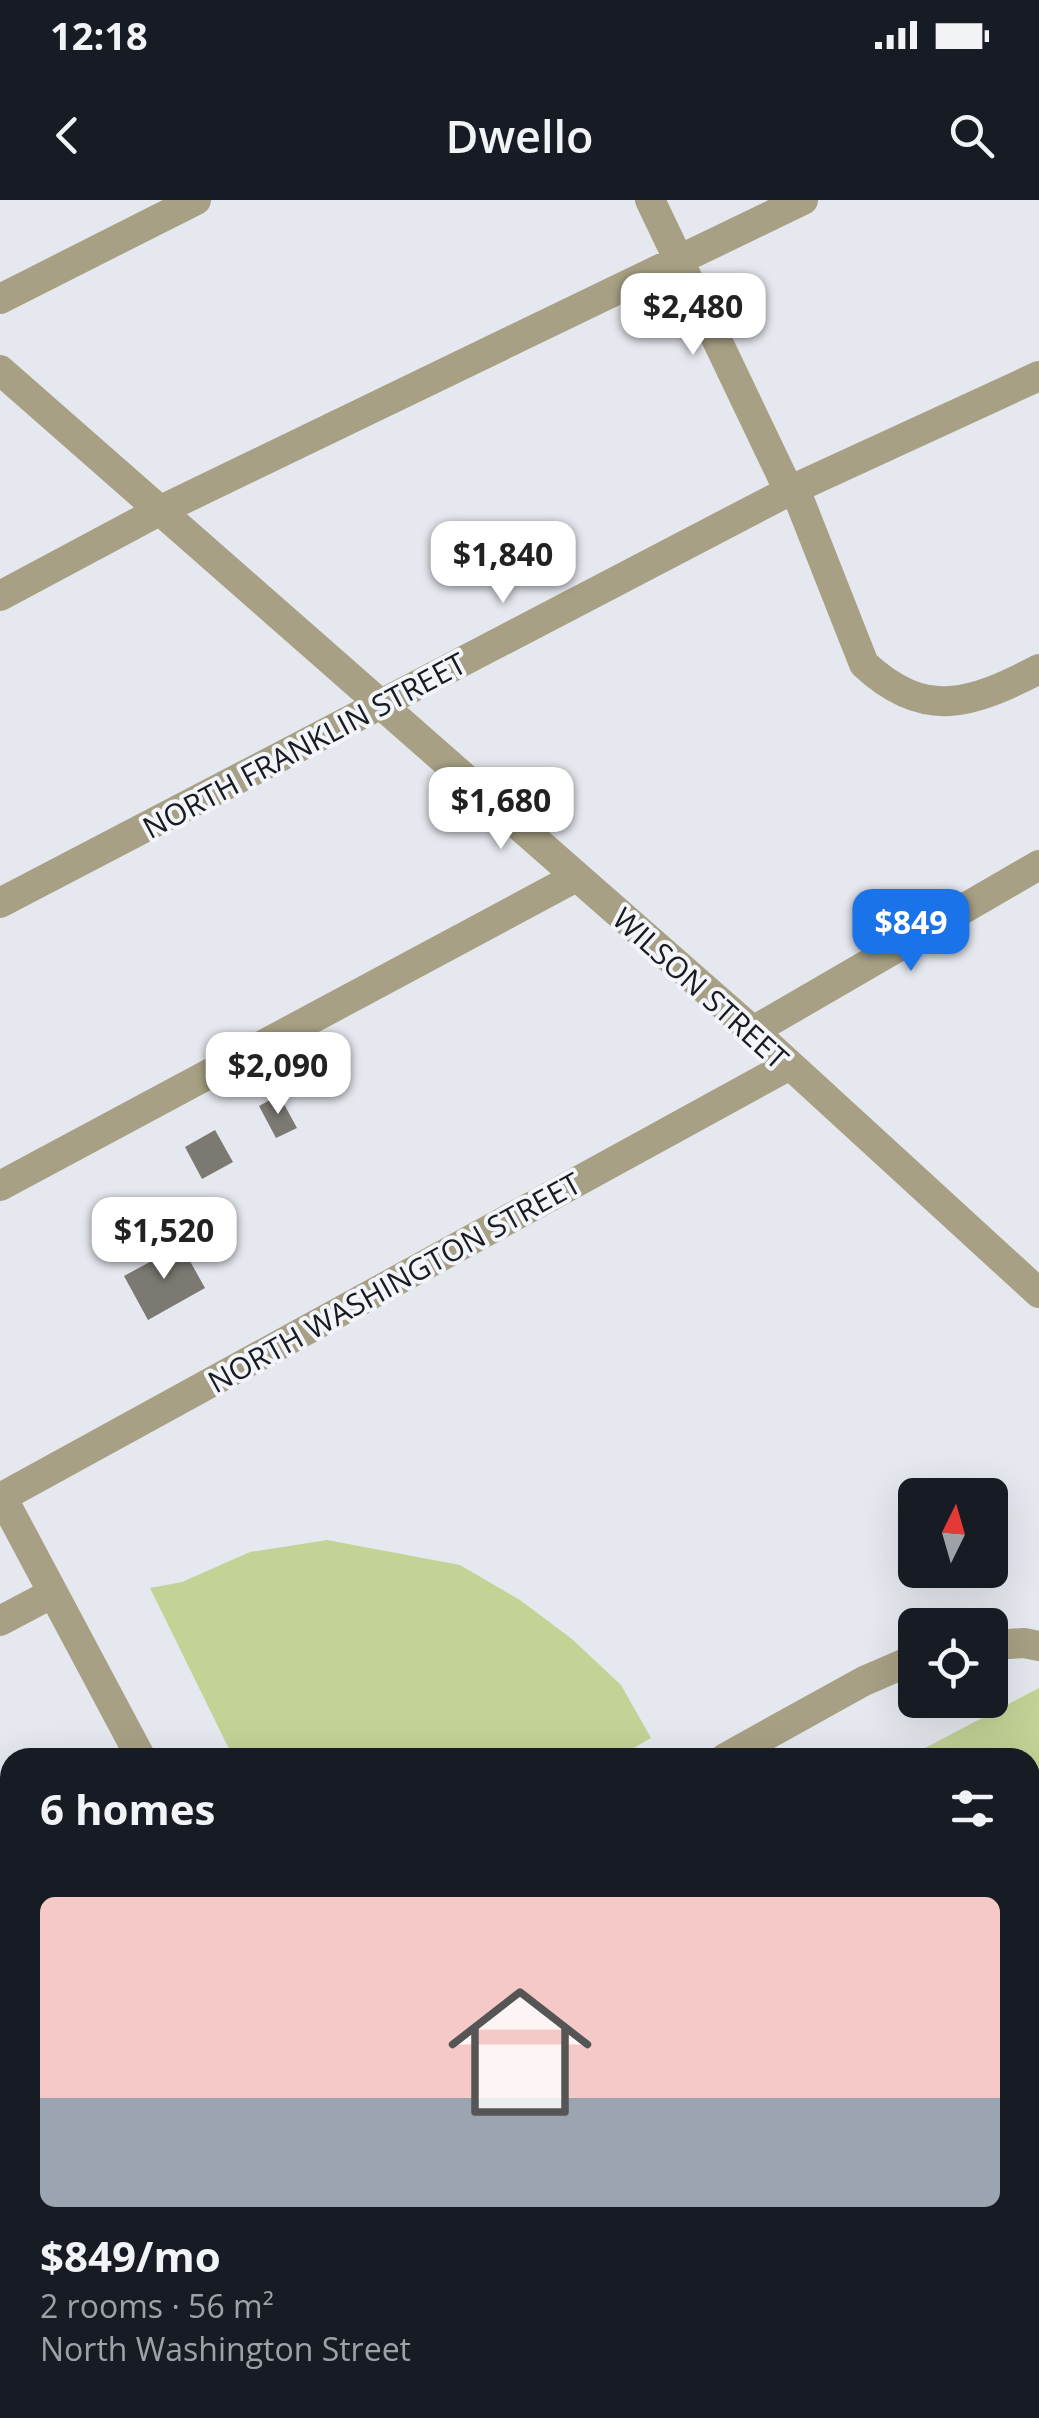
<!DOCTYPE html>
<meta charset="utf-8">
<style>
body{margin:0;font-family:"Open Sans",sans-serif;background:#20242c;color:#f1f3f6;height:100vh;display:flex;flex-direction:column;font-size:38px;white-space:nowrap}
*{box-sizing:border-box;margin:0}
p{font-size:32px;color:#9ea1a6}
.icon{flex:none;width:55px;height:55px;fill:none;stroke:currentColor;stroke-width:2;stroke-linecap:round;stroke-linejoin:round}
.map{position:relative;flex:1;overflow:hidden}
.side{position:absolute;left:0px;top:1548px;width:1040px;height:672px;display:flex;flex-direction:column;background:#171b24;border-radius:30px 30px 0 0;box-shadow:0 10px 40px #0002}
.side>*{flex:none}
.needle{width:65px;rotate:5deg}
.tools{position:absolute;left:898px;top:1278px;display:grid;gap:20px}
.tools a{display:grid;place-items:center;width:110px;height:110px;border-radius:15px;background:#171b24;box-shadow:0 10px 40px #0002;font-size:50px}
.price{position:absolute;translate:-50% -85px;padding:0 22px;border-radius:20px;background:#fff;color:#222;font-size:32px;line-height:65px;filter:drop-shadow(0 2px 5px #0008)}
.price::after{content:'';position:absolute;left:50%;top:60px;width:30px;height:22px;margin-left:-15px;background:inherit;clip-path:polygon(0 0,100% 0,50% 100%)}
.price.current{background:#1a73e8;color:#fff}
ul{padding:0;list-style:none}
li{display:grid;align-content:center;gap:20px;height:530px;padding:0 40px}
li span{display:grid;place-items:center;height:310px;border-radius:15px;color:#555}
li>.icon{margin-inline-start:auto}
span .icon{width:180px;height:180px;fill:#fffc;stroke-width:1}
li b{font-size:42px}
h2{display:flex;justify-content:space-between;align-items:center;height:120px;padding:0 40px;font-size:42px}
.status{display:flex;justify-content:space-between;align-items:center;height:70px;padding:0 50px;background:#171b24;direction:ltr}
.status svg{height:28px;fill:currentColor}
header{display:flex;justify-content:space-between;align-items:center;height:130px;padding:0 40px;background:#171b24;font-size:45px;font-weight:600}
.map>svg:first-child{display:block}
.green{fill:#c3d396}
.building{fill:#7c7973}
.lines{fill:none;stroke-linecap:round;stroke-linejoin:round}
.minor{stroke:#a7a084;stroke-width:30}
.labels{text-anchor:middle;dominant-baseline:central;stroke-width:8;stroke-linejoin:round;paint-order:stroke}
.street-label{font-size:30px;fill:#1a1b1d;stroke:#f2f5fc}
</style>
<div class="status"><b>12:18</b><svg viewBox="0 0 49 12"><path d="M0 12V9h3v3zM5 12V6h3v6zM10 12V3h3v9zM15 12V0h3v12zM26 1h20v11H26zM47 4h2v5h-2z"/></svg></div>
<header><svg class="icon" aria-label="back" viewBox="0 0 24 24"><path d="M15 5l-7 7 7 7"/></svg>Dwello<svg class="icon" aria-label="search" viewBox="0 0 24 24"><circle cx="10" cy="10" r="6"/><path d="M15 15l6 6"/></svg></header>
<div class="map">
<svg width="1039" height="2218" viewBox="0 0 1039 2218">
<rect width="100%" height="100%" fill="#e5e8ee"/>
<path class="green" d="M327 1340 460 1365 520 1400 572 1439 621 1485 651 1538 616 1558 233 1557 150 1388 182 1382 250 1352Z
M1039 1488V1763L1030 1768V1558L908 1557Z
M1039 1917V2086L1030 2068V1922Z
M0 1922 10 1945V2042L0 2049Z"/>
<path class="building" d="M279 895 297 928 276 938 259 906Z
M215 930 233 962 202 979 185 947Z
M181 1045 205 1088 148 1120 124 1076Z
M124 2210H338L342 2218H110Z
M831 2210H885L889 2218H816Z"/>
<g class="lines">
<path class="minor" d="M650 0 789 291
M0 99 196 0
M0 170 753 831 1039 1093
M795 289 864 464C925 521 972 504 1039 469
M0 396 159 311 803 0
M0 703 789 291 1039 176
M753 831 1039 665
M0 986 576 677
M2 1297 141 1558
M0 1298 788 866
M0 1421 53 1393
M990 1445 1024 1443 1039 1446
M725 1558 864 1481 915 1459
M0 1689 10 1708
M1030 2178 1039 2186
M464 2218 479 2210"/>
</g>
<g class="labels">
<g class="street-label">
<text transform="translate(304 545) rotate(-28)">NORTH FRANKLIN STREET</text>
<text transform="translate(701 788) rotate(42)">WILSON STREET</text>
<text transform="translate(394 1082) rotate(-29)">NORTH WASHINGTON STREET</text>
</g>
</g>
</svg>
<div class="tools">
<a><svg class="needle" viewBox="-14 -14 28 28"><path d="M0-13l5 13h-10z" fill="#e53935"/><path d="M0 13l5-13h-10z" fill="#9ea1a6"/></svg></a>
<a><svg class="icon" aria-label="locate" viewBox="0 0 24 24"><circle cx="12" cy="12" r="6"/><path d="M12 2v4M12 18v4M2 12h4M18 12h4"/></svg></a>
</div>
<b class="price" style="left:693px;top:158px">$2,480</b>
<b class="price" style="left:503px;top:406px">$1,840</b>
<b class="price" style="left:501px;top:652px">$1,680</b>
<b class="price current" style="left:911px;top:774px">$849</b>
<b class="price" style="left:278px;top:917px">$2,090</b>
<b class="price" style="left:164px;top:1082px">$1,520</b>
<section class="side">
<h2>6 homes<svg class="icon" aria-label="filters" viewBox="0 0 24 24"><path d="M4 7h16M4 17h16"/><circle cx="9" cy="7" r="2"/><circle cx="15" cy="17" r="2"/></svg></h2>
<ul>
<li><span style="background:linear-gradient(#f6c9c9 65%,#9aa5b1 0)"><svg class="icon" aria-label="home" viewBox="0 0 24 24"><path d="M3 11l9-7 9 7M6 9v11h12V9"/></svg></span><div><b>$849/mo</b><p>2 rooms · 56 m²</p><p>North Washington Street</p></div></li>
</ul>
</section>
</div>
